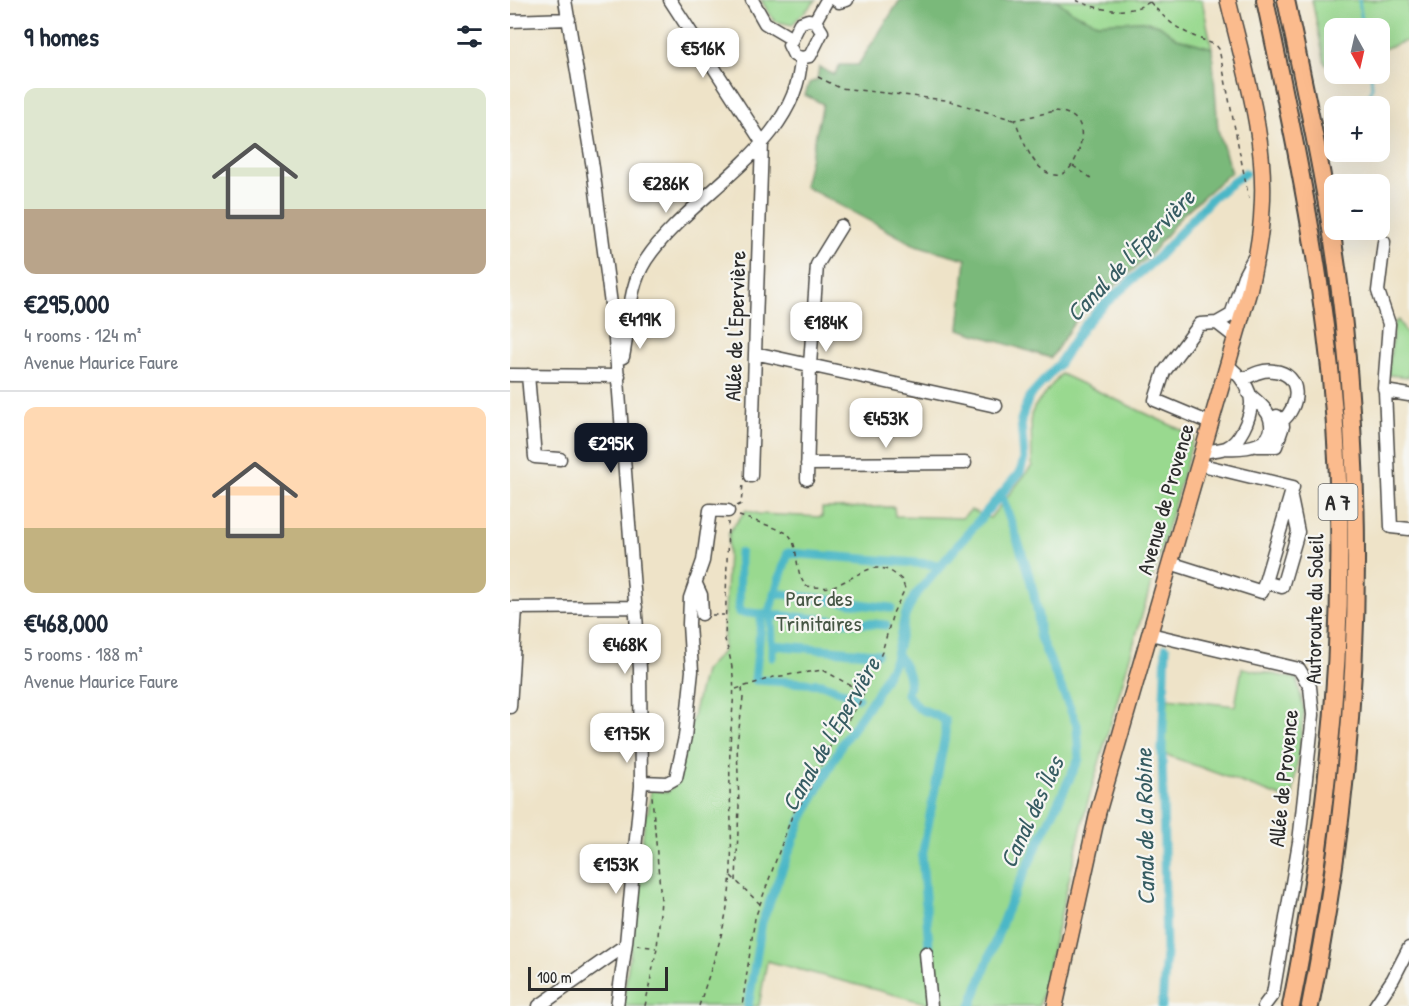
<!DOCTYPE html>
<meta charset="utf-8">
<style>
body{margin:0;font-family:"Patrick Hand",sans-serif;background:#f6f6f7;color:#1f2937;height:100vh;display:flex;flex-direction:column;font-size:22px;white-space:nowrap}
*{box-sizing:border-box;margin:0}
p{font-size:20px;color:#747a83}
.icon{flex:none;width:33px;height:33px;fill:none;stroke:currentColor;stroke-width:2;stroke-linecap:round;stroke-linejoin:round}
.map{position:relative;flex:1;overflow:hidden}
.side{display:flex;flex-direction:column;background:#fff;width:510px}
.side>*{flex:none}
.needle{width:39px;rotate:172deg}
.tools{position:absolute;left:814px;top:18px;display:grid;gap:12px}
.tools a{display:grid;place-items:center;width:66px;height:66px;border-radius:12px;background:#fff;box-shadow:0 6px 24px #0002;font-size:30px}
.scale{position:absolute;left:18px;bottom:15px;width:140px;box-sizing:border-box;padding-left:6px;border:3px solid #2b2b2b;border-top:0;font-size:16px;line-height:21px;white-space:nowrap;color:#2b2b2b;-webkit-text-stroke:4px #f6f6f2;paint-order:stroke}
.price{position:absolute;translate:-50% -51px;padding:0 14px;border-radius:12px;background:#fff;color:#222;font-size:20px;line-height:39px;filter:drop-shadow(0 2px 3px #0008)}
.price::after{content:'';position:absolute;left:50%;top:36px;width:18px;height:14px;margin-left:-9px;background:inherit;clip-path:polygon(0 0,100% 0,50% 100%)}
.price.active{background:#111827;color:#fff}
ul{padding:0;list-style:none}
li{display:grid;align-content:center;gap:12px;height:318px;padding:0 24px}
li+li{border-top:2px solid #e0e1e3}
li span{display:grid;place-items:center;height:186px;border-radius:12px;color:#555}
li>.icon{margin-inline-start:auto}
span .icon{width:108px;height:108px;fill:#fffc;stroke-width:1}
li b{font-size:26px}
h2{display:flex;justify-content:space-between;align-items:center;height:72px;padding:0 24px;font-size:26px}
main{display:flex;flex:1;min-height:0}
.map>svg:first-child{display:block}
.green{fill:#99d98f;stroke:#62825d;stroke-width:1.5}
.forest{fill:#7ab97a;stroke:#527252;stroke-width:1.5}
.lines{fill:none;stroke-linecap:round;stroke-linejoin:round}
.stream{stroke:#4bb7c7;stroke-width:3}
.canal{stroke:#4bb7c7;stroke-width:9}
.minor-casing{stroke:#484743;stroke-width:15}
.major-casing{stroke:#484743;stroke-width:18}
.highway-casing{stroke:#484743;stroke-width:20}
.path{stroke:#484743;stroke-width:1.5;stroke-dasharray:4.5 4.5;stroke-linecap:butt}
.minor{stroke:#fff;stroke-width:12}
.major{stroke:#fbbb8d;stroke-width:15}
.highway{stroke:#fbbb8d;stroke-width:16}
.labels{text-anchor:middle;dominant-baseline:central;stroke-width:4.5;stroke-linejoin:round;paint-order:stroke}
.shield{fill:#f6f6f2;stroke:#686867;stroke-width:1.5}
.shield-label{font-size:21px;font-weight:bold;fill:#2b2b2b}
.street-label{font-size:22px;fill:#2b2b2b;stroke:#f6f6f2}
.park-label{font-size:22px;fill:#465644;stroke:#f6f6f2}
.water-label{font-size:24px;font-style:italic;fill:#365c62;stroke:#f6f6f2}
</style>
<main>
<section class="side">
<h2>9 homes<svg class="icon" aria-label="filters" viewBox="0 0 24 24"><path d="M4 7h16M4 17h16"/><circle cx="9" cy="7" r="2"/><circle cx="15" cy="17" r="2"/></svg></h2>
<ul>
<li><span style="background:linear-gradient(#dfe7d0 65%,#b9a48a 0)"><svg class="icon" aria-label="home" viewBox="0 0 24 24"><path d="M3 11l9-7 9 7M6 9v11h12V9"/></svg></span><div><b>€295,000</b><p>4 rooms · 124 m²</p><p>Avenue Maurice Faure</p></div></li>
<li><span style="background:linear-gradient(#ffd9b3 65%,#c2b280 0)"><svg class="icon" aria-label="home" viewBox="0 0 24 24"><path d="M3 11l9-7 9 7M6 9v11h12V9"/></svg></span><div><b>€468,000</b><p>5 rooms · 188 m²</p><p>Avenue Maurice Faure</p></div></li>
</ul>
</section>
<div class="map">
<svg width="899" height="1006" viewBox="0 0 899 1006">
<rect width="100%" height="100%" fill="#f6f6f2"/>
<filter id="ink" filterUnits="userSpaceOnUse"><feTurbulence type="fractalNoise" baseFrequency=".0167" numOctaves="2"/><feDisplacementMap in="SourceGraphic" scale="12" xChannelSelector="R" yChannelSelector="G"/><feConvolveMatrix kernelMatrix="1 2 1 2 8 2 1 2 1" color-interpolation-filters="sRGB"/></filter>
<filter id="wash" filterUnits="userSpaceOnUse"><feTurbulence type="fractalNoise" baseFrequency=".008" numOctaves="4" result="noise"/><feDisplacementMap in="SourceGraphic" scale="24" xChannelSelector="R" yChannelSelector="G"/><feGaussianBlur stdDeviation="1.35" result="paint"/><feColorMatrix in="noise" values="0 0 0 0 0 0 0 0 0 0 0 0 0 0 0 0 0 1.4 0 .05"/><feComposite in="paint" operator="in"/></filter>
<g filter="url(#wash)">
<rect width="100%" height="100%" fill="#eee3c8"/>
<path class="green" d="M251 0H306C298 10 290 15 282 25L264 21Z
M546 0H692L702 48 667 38 649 25 633 21 587 23 564 13Z
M802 0H899V40L870 50V28H825V62L815 64Z
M888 320 899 338V377L878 375 884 323Z
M551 374 684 436 576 808 529 1006H417L416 1003 257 961 249 1006H112L123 936 135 814 138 812 141 790 158 792 167 781 194 671 213 651 219 532 236 510 249 514 312 517V508L384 507 385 516 452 518 461 510 480 518 522 466 521 415 525 406Z
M732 668 787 679 794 711 782 801 654 754 658 698 725 706Z"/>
<path class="forest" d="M390 0H546L564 13 587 23 633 21 649 25 667 38 702 48 708 130 721 172 672 215 639 256 567 318 541 358 449 329 456 259 405 245 294 186 313 104 295 95 299 83 307 80 309 67 324 75 330 65H348Z"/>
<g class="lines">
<path class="stream" d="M849 0 853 28
M854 106 862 87 861 74"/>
<path class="canal" d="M230 553 229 612 376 625
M264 593 381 608
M252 614 245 680 312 684 348 698
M258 615 278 553 432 565
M261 615 262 645 367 654
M262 645V657
M387 654C396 669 403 676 397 694 412 717 416 707 435 720V736L412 857 420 959
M238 1006 252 922 291 821 333 742 363 699 385 660 395 616 404 597 510 472 514 459 511 420 519 397 548 365 573 327 590 308 646 259 702 198 735 173
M461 1006 500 902 569 759 567 725 529 635C531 597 504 532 491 494
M652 1006 656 953 652 748 656 648"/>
</g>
</g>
<g filter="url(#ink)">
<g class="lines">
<defs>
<path id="minor" d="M55 0 83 168 104 327 130 668 131 786 116 943 107 1006
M160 0 252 142
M242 0 255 23 282 39
M326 0 329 2 337 0
M298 20 305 21 312 32 300 56 291 58 284 55 279 45 290 23Z
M0 21 59 19
M305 21 317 0
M874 242 868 291 879 324 874 388 875 391 899 395
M707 323 721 315 734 276 743 259
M245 353 486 406
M107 360 113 357C120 324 117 289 136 260 179 194 288 146 291 58
M0 375 109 376
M18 375 25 457 50 459
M732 380C742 375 752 369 764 371 793 374 790 407 772 421
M875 391 881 527 899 529
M700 423 645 400 654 372 690 324 707 323 725 337
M747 446H766L773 426 767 416
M716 448C734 449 768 447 760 419 758 409 745 400 738 393
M692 452C699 451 709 450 716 448 730 442 740 419 741 404 742 389 728 373 717 365
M297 464 455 463
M241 476 252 142
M297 479 300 365 307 265 331 226
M660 563 752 592 783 487 688 464
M185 582 191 595 192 614
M755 582 772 587 788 532 781 498
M0 608 126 607
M640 634 789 669 800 687 803 715 789 842 763 994 754 1006
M0 707 6 608
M132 782 157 783 166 778 175 737 182 671 179 624 180 598 193 561 200 510 218 511
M416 953 421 1006
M29 1006 110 949H115
M865 1006 883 979 899 948"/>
<path id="major" d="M545 1006 588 812 739 291C745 264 751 237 752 209 757 138 734 68 718 0"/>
<path id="highway" d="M755 0C778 108 801 216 815 326 845 553 826 783 781 1006
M776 0C799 108 823 217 834 326 858 560 846 776 800 1006"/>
</defs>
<use href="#minor" class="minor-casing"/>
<use href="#major" class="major-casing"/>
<use href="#highway" class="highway-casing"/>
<path class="path" d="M566 0C589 11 620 16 643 0
M640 2C663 28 674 33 706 45L709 49 739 199
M308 77 330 88 436 100 504 120
M545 111C554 112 563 114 569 123 577 137 564 178 545 175 522 172 512 137 505 120Z
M563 166 581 178
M227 506 231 504 233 484
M229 516C239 519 271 529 278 534 290 545 283 571 296 586 304 587 313 588 320 587 349 579 364 553 392 580L395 589 383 613 372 652 349 704 319 748 296 797 283 813 245 918 232 1006
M202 615H214
M226 689 264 677 313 670 354 693
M221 876 250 904
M226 881 229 806 227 744 233 698 232 688
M127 945 146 948
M135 1006 147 948 151 900 142 796
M189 1006C198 977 209 949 215 918 227 862 218 805 220 749 221 706 230 684 215 640L218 522
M898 1006 899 1005"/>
<use href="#minor" class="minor"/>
<use href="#major" class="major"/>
<use href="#highway" class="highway"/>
</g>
</g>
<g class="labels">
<rect class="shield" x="808.5" y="484" width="39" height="36" rx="4.5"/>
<g class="shield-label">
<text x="828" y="502">A 7</text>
</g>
<g class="street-label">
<text transform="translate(225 326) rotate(-88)">Allée de l'Epervière</text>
<text transform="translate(655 499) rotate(-74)">Avenue de Provence</text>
<text transform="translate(804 609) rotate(-89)">Autoroute du Soleil</text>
<text transform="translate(773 778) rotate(-84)">Allée de Provence</text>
</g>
<g class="park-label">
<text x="309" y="598">Parc des<tspan x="309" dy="25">Trinitaires</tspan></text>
</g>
<g class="water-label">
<text transform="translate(620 255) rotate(-46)">Canal de l'Epervière</text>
<text transform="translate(320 734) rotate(-60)">Canal de l'Epervière</text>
<text transform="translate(521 812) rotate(-65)">Canal des Îles</text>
<text transform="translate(634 827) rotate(-91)">Canal de la Robine</text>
</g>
</g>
</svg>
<div class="tools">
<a><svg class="needle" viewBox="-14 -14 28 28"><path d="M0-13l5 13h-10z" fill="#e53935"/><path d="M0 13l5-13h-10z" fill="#747a83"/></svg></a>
<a>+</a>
<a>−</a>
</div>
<div class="scale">100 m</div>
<b class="price" style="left:193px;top:79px">€516K</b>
<b class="price" style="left:156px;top:214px">€286K</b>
<b class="price" style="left:130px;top:350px">€419K</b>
<b class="price" style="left:316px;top:353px">€184K</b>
<b class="price" style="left:376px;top:449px">€453K</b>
<b class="price active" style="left:101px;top:474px">€295K</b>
<b class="price" style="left:115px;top:675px">€468K</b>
<b class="price" style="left:117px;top:764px">€175K</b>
<b class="price" style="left:106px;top:895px">€153K</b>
</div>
</main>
